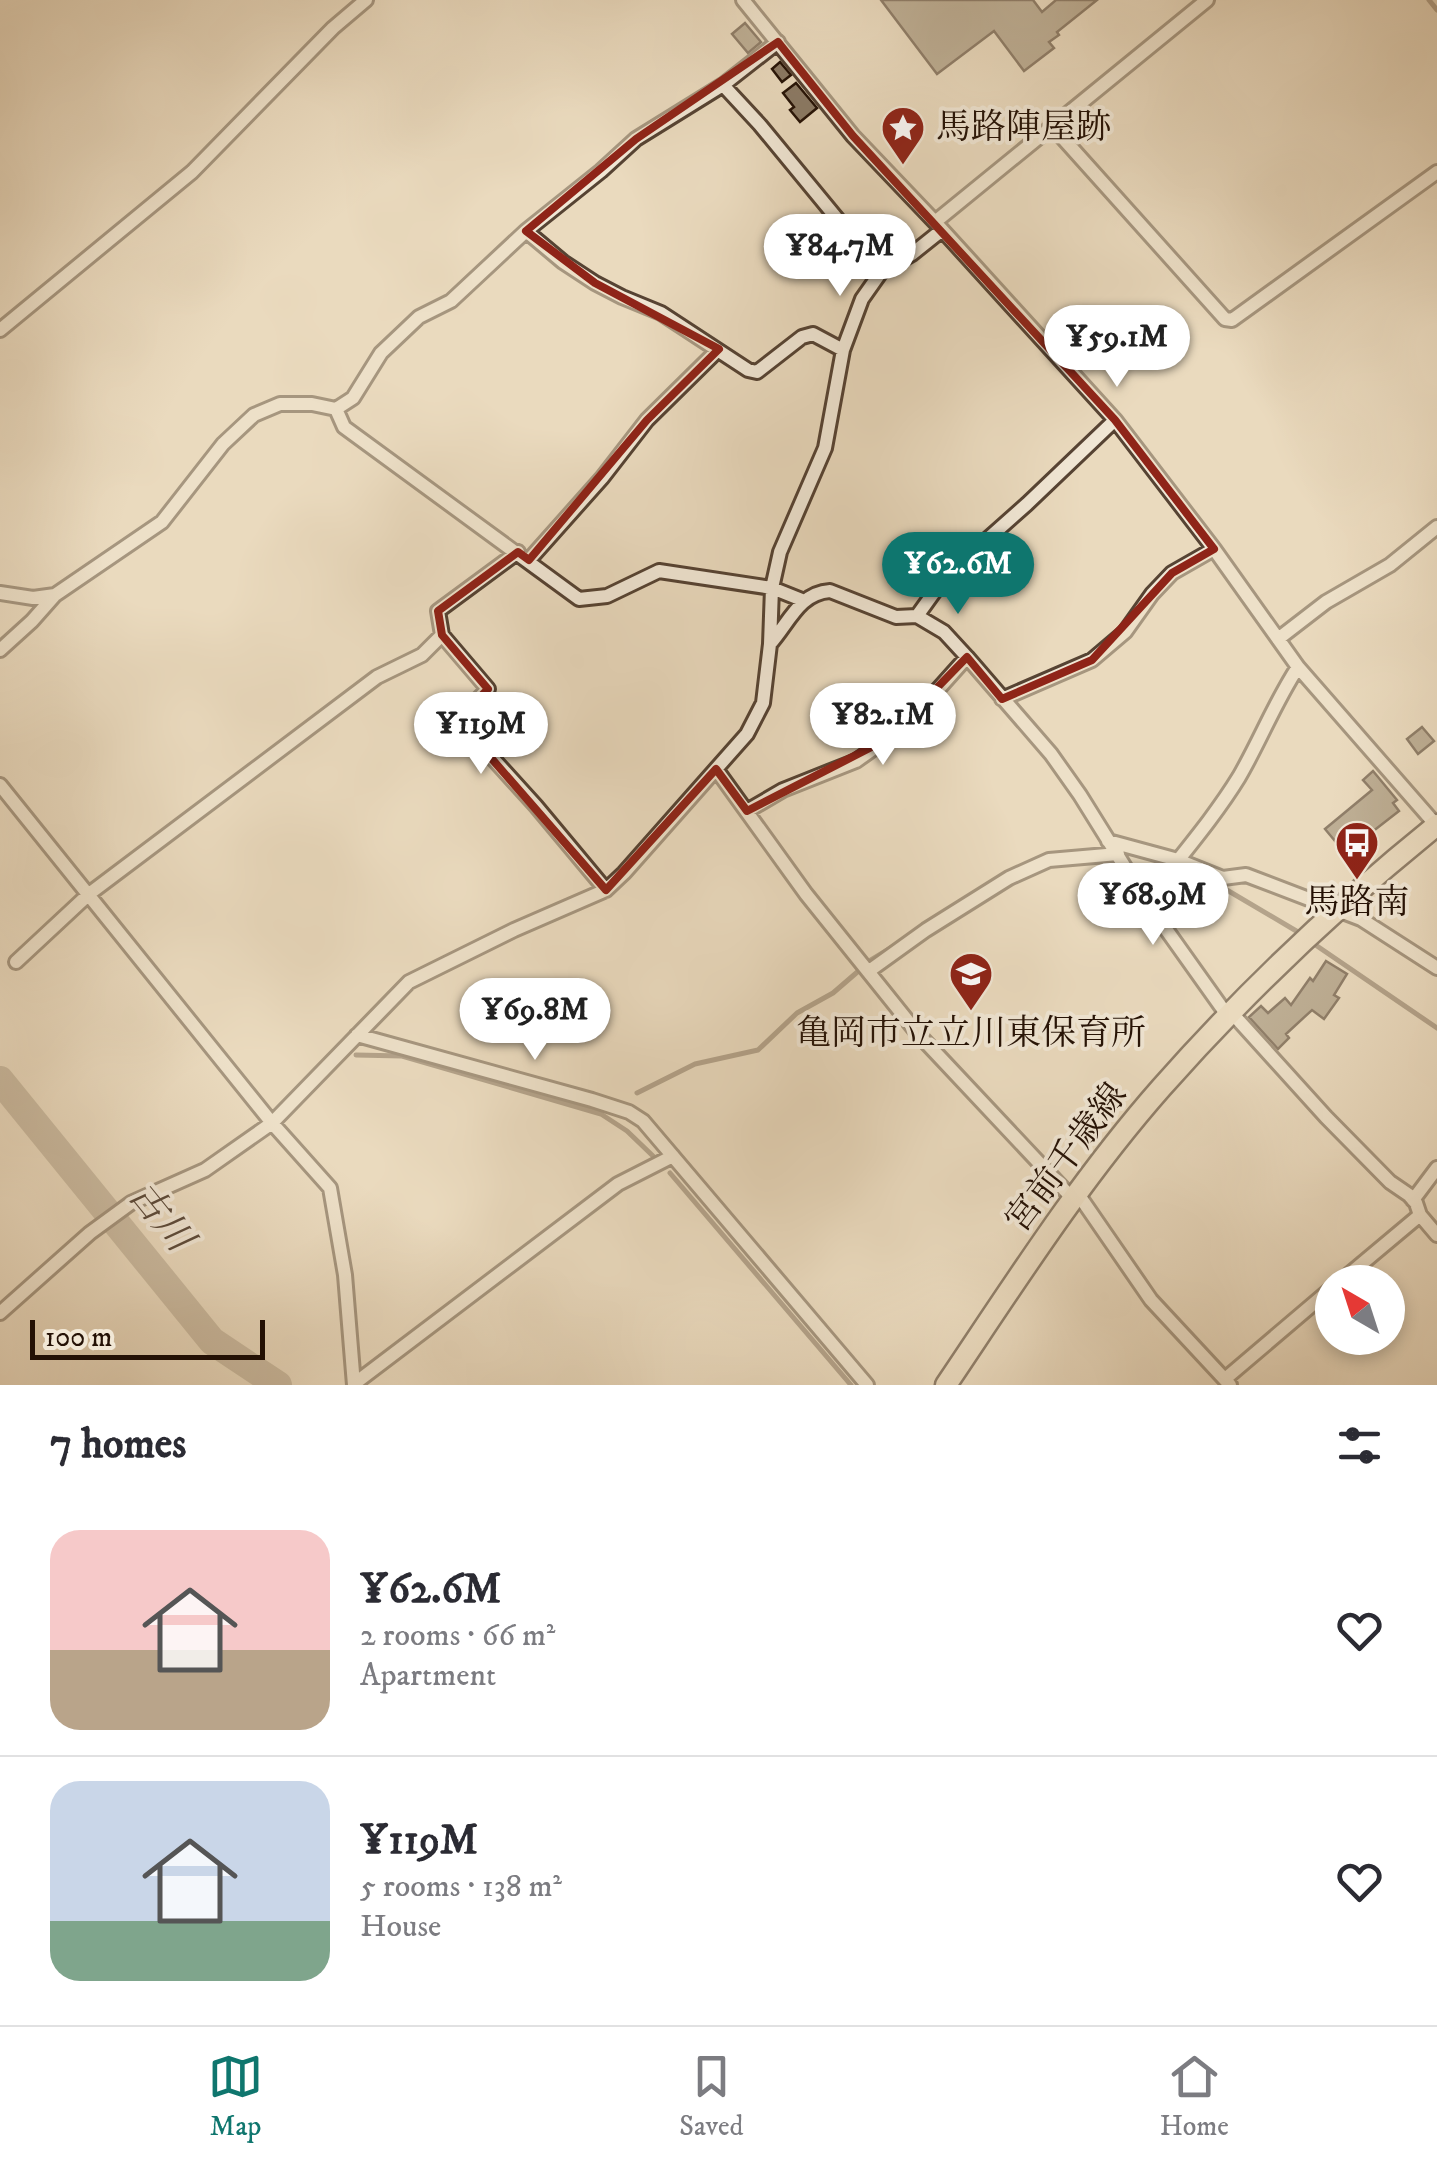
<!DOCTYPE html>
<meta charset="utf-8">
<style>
body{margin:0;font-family:"IM FELL DW Pica","Noto Serif JP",serif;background:#f2f2f3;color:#2b2b33;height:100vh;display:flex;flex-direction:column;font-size:38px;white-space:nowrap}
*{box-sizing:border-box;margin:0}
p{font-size:32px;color:#7c7c81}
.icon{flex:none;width:55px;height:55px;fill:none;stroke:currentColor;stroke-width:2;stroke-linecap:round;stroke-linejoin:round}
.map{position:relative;height:1385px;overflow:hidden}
.side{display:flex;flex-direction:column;background:#fff;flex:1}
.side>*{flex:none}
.needle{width:65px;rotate:321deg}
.controls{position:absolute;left:1315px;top:1265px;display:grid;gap:20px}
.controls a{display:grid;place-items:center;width:90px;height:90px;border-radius:50%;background:#fff;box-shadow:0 5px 15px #0003;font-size:50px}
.scale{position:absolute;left:30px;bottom:25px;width:235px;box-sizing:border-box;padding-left:10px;border:5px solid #241105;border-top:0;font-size:28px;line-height:35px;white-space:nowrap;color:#241105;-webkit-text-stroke:8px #f1e7d5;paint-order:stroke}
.price{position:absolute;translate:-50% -85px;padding:0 22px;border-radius:35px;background:#fff;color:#222;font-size:32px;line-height:65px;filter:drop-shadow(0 2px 5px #0008)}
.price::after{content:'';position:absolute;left:50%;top:60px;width:30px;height:22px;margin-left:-15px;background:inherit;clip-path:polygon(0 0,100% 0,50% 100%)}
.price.on{background:#0f766e;color:#fff}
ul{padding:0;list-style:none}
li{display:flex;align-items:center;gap:30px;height:250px;padding:0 50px}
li+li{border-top:2px solid #e1e1e2}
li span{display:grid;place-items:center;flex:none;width:280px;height:200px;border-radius:30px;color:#555}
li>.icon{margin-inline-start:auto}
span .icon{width:120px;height:120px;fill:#fffc;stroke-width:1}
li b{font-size:42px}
h2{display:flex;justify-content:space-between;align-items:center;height:120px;padding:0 50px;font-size:42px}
.menu{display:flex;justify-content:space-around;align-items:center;height:140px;border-top:2px solid #e1e1e2;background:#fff;font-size:28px;color:#7c7c81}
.menu a{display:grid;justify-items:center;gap:5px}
.menu .on{color:#0f766e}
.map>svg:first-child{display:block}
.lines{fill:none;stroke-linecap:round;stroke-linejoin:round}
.stream{stroke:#73614e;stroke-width:5}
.river{stroke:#a7967f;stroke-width:28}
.building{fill:#8b7a65;stroke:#241105;stroke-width:2.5}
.street-casing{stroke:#564333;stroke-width:18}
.primary-casing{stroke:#241105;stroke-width:25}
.street{stroke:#f1e7d5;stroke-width:12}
.primary{stroke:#eadabe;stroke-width:20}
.marked{fill:none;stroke:#8f2418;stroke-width:8;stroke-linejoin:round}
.labels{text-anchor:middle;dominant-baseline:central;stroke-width:8;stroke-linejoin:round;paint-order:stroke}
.poi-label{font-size:35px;fill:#241105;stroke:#f1e7d5}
.street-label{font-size:35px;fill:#241105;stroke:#f1e7d5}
.water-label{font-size:38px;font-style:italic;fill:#5f4d3c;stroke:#f1e7d5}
</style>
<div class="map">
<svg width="1437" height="1385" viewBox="0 0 1437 1385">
<rect width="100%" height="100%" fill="#eadabe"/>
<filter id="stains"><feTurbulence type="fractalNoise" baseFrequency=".002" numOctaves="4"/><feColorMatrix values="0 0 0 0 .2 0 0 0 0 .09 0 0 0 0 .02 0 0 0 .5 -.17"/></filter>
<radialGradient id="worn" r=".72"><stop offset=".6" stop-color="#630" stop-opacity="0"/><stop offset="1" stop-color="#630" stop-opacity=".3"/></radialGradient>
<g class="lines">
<path class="stream" d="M1429 0 1437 10
M1084 851 1108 849
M1180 868 1200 876
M1210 880 1298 932
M1317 946 1437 1028
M871 960 894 946
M356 1055 402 1056 601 1114 627 1131 653 1156
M637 1093 695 1064 758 1050 797 1013 833 993 862 968
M670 1173 851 1385"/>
<path class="river" d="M0 1080 212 1341 278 1385"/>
</g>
<path class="building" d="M881 0H1033L1042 12 1056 0H1097L1057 32 1059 35 1049 42 1054 48 1024 71 994 31 937 74Z
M745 23 761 42 748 53 732 34Z
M780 62 791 75 782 82 772 69Z
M796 83 817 108 800 122 790 110 794 107 783 93Z
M1422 727 1434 741 1418 754 1407 739Z
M1373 771 1397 800 1393 803 1399 811 1345 853 1325 829 1372 790 1363 780Z
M1326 961 1347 974 1334 995 1339 998 1324 1019 1312 1010 1286 1034 1289 1038 1278 1049 1249 1017 1261 1006 1268 1013 1285 998 1291 1005 1310 978 1313 981Z"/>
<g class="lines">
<defs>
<path id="street" d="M743 0 853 136 935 222 1115 420 1214 549 1298 667 1436 825
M723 85 760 125 881 272
M1052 126 1225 319 1232 320 1437 172
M935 222 1207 0
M526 231 563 262 595 283 622 297 661 313 748 370 757 372 802 337 813 334 843 350
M0 330 192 172 333 28 366 0
M336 409 344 427 579 599 607 596 659 571 772 588 802 600
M518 552 438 611 442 635 488 689 458 720 536 806 606 890
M529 560 602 478 647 420 717 351
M0 593 33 598 55 595
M917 616 945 577 1027 504 1115 420
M1278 639 1326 602 1390 565 1437 527
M770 644C789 623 799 593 830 591L896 617 917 616 944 632 967 657 1051 754 1080 795 1146 901 1227 1015
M0 650 32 621 55 595 162 522 223 444 254 415 280 404H312L336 409 353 398 381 353 419 317 451 301 526 231 601 171 636 139 723 85 778 42
M1002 699 1092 660 1125 632 1152 594 1172 573 1214 549
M716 769 806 894 919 1035 1073 1199
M0 785 272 1123 330 1188 345 1275 354 1385
M747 811 783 790 856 761 887 739 916 714 967 657
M1108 841 1178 860 1223 878 1246 875 1361 919 1437 968
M1146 901C1177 860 1212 821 1239 777 1260 741 1275 702 1298 667
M16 962 89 894 377 677 422 655 442 635
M869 971 926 930 1009 878 1049 860 1118 854
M1231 1012 1326 1117 1390 1182 1409 1195 1416 1203 1420 1215 1437 1235
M357 1035 592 1100 629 1112 643 1121 867 1385
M1078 1194 1151 1300 1230 1385
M1413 1200 1437 1168
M1340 1282 1420 1215
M0 1313 90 1233 131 1203 205 1170 272 1123 409 982 514 930 606 890 624 873 747 734 763 703 770 644 772 588 780 552 825 448 843 350 862 299 881 272 912 254 942 230
M1225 1379 1332 1288
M354 1384 618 1184 673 1156"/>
<path id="primary" d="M946 1385C1014 1284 1080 1180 1161 1088 1244 994 1339 904 1437 825"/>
</defs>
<use href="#street" class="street-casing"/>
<use href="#primary" class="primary-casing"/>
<use href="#street" class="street"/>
<use href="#primary" class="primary"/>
</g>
<path d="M0 0H1437V1385H0ZM778 42 853 136 1115 420 1214 549 1172 573 1092 660 1002 699 967 657 887 739 747 811 716 769 606 890 458 720 488 689 442 635 438 611 518 552 529 560 647 420 719 349 595 283 526 231 636 139Z" fill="#eadabe" fill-opacity=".55" fill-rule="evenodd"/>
<path class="marked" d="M778 42 853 136 1115 420 1214 549 1172 573 1092 660 1002 699 967 657 887 739 747 811 716 769 606 890 458 720 488 689 442 635 438 611 518 552 529 560 647 420 719 349 595 283 526 231 636 139Z"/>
<defs>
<symbol id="sight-pin" viewBox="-11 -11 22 30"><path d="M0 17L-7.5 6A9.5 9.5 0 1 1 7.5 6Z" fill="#8f2418" stroke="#f1e7d5"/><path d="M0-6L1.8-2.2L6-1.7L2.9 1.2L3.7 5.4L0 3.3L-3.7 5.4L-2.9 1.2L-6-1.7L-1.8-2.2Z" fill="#fff"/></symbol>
<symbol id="bus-pin" viewBox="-11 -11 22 30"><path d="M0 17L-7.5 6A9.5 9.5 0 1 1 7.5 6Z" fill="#8f2418" stroke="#f1e7d5"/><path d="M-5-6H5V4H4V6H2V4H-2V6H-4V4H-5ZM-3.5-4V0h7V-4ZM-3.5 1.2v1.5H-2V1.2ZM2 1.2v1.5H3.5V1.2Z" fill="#fff"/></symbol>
<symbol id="school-pin" viewBox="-11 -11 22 30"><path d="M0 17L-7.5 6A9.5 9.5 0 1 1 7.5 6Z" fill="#8f2418" stroke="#f1e7d5"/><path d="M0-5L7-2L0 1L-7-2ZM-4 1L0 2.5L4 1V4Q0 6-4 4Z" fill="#fff"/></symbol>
</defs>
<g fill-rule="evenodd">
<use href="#sight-pin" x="878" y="103" width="50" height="68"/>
<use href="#bus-pin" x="1332" y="818" width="50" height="68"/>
<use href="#school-pin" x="946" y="949" width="50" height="68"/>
</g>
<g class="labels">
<g class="poi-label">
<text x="936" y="128" text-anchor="start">馬路陣屋跡</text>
<text x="1357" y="903">馬路南</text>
<text x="971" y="1034">亀岡市立立川東保育所</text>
</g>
<g class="street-label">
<text transform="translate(1067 1158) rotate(-53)">宮前千歳線</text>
</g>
<g class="water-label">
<text transform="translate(160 1217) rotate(51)">古川</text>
</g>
</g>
<rect width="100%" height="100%" filter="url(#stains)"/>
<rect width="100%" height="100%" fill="url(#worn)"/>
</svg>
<div class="controls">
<a><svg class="needle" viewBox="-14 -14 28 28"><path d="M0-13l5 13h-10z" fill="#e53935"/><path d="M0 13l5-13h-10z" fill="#7c7c81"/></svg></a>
</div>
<div class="scale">100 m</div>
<b class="price" style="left:840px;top:299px">¥84.7M</b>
<b class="price" style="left:1117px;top:390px">¥59.1M</b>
<b class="price on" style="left:958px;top:617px">¥62.6M</b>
<b class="price" style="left:883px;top:768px">¥82.1M</b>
<b class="price" style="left:481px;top:777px">¥119M</b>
<b class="price" style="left:1153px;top:948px">¥68.9M</b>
<b class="price" style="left:535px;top:1063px">¥69.8M</b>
</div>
<section class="side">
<h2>7 homes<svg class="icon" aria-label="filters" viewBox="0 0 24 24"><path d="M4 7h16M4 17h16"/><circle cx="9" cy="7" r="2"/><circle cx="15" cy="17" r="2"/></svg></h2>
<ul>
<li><span style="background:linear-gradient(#f6c9c9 60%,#b9a48a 0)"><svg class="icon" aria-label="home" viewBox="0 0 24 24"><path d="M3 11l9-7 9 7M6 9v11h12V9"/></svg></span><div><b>¥62.6M</b><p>2 rooms · 66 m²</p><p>Apartment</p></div><svg class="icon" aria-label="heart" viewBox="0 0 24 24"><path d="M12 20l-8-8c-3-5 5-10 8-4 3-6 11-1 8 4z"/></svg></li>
<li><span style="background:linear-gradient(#c9d6e8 70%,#7fa58c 0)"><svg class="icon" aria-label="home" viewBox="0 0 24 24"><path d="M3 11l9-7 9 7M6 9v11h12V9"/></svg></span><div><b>¥119M</b><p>5 rooms · 138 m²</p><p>House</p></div><svg class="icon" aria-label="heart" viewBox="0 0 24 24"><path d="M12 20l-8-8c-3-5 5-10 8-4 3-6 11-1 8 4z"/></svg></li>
</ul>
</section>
<nav class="menu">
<a class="on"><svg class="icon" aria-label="map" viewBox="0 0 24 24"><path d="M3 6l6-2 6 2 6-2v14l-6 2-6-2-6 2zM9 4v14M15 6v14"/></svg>Map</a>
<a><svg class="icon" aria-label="saved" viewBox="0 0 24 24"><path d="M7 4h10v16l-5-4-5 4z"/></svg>Saved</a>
<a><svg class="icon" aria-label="home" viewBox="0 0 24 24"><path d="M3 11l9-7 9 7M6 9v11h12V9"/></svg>Home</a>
</nav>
